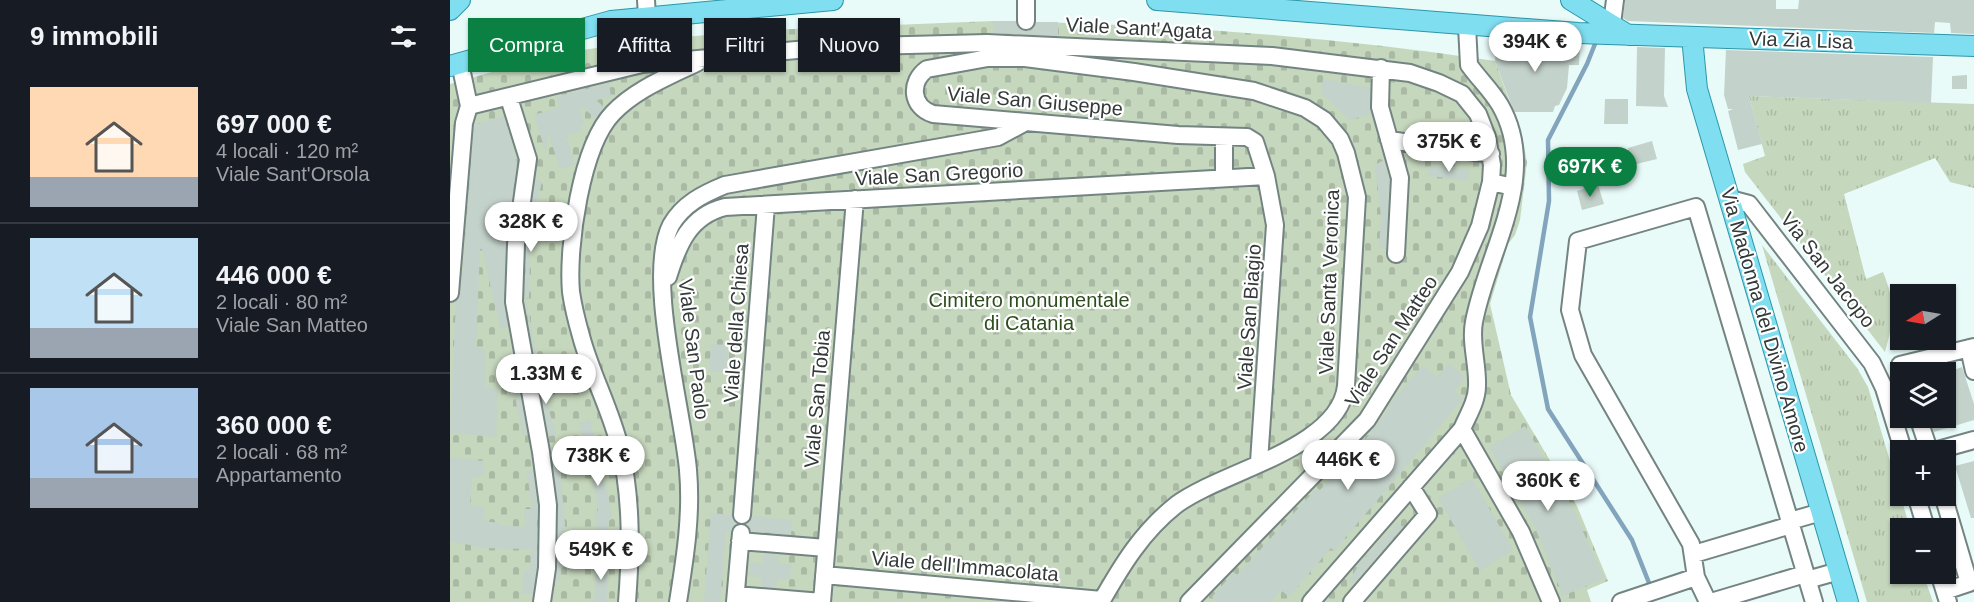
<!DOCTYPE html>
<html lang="it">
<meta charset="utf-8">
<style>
body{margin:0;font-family:Arial,sans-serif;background:#20242c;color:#f1f3f6;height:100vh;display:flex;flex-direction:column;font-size:22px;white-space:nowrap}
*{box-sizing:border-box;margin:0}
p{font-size:20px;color:#9ea1a6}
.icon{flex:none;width:33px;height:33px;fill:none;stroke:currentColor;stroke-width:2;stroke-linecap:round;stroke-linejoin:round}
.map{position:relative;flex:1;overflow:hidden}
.panel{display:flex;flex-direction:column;background:#171b24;width:450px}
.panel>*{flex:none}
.top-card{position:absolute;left:18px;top:18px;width:570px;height:54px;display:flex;gap:12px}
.needle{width:39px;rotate:259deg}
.buttons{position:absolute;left:1440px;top:284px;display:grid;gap:12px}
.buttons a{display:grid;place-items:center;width:66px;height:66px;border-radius:0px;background:#171b24;box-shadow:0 2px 4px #0004;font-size:30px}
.price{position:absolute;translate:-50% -51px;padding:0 14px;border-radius:21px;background:#fff;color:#222;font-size:20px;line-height:39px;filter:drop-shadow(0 2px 3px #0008)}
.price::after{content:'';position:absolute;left:50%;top:36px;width:18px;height:14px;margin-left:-9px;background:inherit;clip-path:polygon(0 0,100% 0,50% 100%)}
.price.current{background:#0b8043;color:#fff}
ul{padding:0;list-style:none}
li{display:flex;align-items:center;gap:18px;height:150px;padding:0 30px}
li+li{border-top:2px solid #363941}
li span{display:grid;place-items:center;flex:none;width:168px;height:120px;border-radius:0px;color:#555}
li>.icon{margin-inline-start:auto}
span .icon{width:72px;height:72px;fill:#fffc;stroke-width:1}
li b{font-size:26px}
h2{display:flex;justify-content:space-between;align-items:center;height:72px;padding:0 30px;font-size:26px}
.tag{padding:0 21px;border-radius:0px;background:#171b24;box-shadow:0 2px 4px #0004;font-size:21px;line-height:54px}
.tag.current{background:#0b8043;color:#fff}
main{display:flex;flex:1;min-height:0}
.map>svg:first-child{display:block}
.grass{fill:url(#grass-tufts)}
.cemetery{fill:url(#cemetery-stones)}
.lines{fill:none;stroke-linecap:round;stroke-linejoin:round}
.stream{stroke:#82a4bd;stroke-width:4.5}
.building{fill:#c3d2ca}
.minor-casing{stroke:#748482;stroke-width:20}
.major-casing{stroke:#2c96a9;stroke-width:22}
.minor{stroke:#fff;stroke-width:16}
.major{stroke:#7fdef0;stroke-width:20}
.labels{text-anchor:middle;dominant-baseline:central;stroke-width:4.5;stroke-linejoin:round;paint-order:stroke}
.street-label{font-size:20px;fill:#333a39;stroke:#fff}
.park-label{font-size:20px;fill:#2e4d1e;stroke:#fff}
</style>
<main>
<section class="panel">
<h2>9 immobili<svg class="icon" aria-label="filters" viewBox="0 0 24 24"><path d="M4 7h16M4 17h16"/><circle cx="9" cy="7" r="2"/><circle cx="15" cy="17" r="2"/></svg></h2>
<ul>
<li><span style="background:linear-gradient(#ffd9b3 75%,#9aa5b1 0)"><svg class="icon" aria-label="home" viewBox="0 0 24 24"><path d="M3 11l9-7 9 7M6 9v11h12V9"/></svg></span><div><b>697 000 €</b><p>4 locali · 120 m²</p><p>Viale Sant'Orsola</p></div></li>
<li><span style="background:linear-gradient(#bfe0f5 75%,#9aa5b1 0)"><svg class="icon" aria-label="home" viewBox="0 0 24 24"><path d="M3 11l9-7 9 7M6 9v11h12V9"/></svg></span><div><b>446 000 €</b><p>2 locali · 80 m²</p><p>Viale San Matteo</p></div></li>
<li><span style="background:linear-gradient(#a9c7e8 75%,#9aa5b1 0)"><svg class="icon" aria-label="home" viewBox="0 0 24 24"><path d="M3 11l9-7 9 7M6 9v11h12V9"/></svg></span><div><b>360 000 €</b><p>2 locali · 68 m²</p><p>Appartamento</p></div></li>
</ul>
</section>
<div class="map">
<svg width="1524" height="602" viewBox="0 0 1524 602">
<defs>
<pattern id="grass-tufts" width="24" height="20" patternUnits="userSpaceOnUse" patternTransform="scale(1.5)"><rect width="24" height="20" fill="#c5d7bd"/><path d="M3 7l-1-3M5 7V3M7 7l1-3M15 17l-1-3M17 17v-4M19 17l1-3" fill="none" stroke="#aab9a3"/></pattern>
<pattern id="cemetery-stones" width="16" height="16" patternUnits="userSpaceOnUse" patternTransform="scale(1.5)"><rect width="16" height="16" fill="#c5d7bd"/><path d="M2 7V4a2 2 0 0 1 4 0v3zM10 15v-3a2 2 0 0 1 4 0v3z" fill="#aab9a3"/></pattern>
</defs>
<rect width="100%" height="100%" fill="#e9fbf9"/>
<path class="grass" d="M1299 96 1524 104V188L1500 182 1485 158 1394 194 1416 279 1433 272C1446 304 1444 320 1435 352L1295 172 1293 164 1315 156Z
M1312 245 1407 368 1418 387 1460 528H1450V573H1473L1483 602H1417Z"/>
<path class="cemetery" d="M543 21C712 24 878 36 1045 61L1072 136 1077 162 1070 220 1065 235 1058 244 1040 304 1061 395 1127 506 1158 581 1137 590 1141 602H0V84L104 54 210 39 318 30Z"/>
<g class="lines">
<path class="stream" d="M1145 44 1137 64 1098 140 1099 201 1080 317 1098 409 1182 540 1201 588"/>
</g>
<path class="building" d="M1175 0H1326V9H1348L1349 0H1524V34L1501 33 1500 23 1485 22 1484 33 1178 21 1173 18Z
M543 21H566L567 27 575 31 582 30 586 22H608V36L543 33Z
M1047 40 1130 45 1129 65H1119L1117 88 1109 105 1105 106 1103 112H1064L1045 61Z
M1187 47 1215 48 1214 96 1218 107 1186 106Z
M1276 50 1483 57 1481 103 1299 96 1312 144 1288 150 1278 111 1283 109H1278L1274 95Z
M1517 75V89H1502V76Z
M873 79 920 88 921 114 900 120 871 93Z
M159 83 161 97 146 100 154 107 146 119 129 104 134 125 130 126 131 132 116 135 125 164 110 169 98 132 96 153 84 115 109 107 107 97Z
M1155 99H1178V124H1154Z
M54 116 67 163 56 244 54 302 58 326 50 328 32 249H30L26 347 35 350V388L48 389 46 437 0 433 5 324 6 301 11 291 24 125Z
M1202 141 1207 159 1182 165 1178 148Z
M934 160 939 179 936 249 929 248 931 217 925 165Z
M979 166 1019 169 1018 180 978 176Z
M86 180 92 181 83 221 81 220 79 298H76L86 352 84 353 75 301 76 245Z
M1148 185 1154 204 1132 210 1127 191Z
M261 344 278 345 276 372 259 371Z
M89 362 94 392 106 435 99 436 86 363Z
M999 363 1016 378 1004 391 1013 399 884 551 881 548 839 597 831 590 820 602H768L762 597 784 572 787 575 867 488 870 490 920 434 940 408 938 406 973 365 987 377Z
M65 367 77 435 73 436 59 368Z
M1512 367 1524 404V420L1484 432 1479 417H1496V373Z
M140 420 160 504 161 520 157 521 160 549 149 550 145 511H148L138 448H135L129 423Z
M1075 426 1123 509 1154 578 1113 596 1083 523 1039 447Z
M0 457 33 461 34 475 22 478 20 506 34 507 33 521 50 523V525L75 527 74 509H82L77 472 83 471 87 506V567L83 594H72L74 570H80L81 549 34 548 0 541Z
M109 457 115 523 110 579H106L108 505 102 458Z
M1524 461V518H1521L1505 466Z
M1022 478 1063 550 1030 570 988 498Z
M261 513 282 515 286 524 281 532H276L270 602H254Z
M302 516 342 520 341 535 301 531 297 524Z
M947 522 953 527 903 584 899 581 910 563 935 536 936 537Z
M314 554 329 555 328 563 341 565 340 580 327 579 326 588 312 587 311 578 299 575 301 563H312Z
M157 557V602H144L147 558Z"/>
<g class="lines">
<defs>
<path id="minor" d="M196 0 197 16
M576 21V0
M1162 24 1165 0
M931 68 930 107 950 178 946 254
M59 98 78 159 66 244 64 302 91 452 98 505 97 568 92 602
M19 106 192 64 380 47 537 43 822 56 960 73 989 83 1012 94 1028 114 1037 137 1042 165 1041 182 1063 187
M774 138V178
M939 140 1041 154
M1280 199 1299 204 1422 363 1434 388 1453 450
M218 277C228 245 239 216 275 207L816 176
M0 293 14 123 19 106 10 63
M1519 348 1524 371
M1450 365 1524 347
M1468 417 1479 450
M1012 429 1071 532 1101 602
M1488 450 1524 440
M1466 495 1476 528
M1493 495 1519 583 1495 591
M292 515 316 205
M1340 521 1371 512
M290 541 376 548
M1244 554 1341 525
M1489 573 1498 602
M374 575 652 600
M1357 580 1389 571
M286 595 372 602
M177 602C181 551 182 498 170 448 161 410 141 374 131 336 127 322 123 306 121 292 117 247 131 146 163 113 186 89 218 77 248 62
M228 602C235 558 242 515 238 470 233 411 195 275 221 225 233 204 253 194 275 185L548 137 574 123
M285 602 291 533
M372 602 405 199
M651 602C672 565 692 532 726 505 771 471 889 449 896 386L907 197 896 153 890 139 874 120 855 108 804 91 684 72 575 58H538L477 69C459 82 461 107 483 114L728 135 797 137 805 142 816 176 825 225 809 462
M739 602 917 420 1010 272 1030 226 1041 182
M861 602 1012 429C1018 415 1027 401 1027 386 1028 365 1020 342 1024 322 1037 251 1091 176 1050 105 1041 90 1029 79 1019 65L1017 26
M902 602 978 514 961 487
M1171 602 1246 577
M1258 602 1246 577 1241 544 1133 355 1120 310 1128 241 1246 207 1364 602
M1261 602 1355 574"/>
<path id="major" d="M707 0 1128 33 1524 46
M1121 0 1178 35
M0 10 10 0
M1242 37 1247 89 1398 602
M0 66 161 21 383 0"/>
</defs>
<use href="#minor" class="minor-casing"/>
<use href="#major" class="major-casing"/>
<use href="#minor" class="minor"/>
<use href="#major" class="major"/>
</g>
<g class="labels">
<g class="street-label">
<text transform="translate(689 28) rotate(3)">Viale Sant'Agata</text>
<text transform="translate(1351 40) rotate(2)">Via Zia Lisa</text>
<text transform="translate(585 101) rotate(5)">Viale San Giuseppe</text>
<text transform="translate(489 174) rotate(-3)">Viale San Gregorio</text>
<text transform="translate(1378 270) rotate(52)">Via San Jacopo</text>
<text transform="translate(879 282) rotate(-88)">Viale Santa Veronica</text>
<text transform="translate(799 317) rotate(-86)">Viale San Biagio</text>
<text transform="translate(1315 320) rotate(74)">Via Madonna del Divino Amore</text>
<text transform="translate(286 323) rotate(-86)">Viale della Chiesa</text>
<text transform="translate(941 341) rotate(-57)">Viale San Matteo</text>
<text transform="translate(244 349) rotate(83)">Viale San Paolo</text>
<text transform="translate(367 399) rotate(-85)">Viale San Tobia</text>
<text transform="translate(515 566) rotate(5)">Viale dell'Immacolata</text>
</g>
<g class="park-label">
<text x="579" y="300">Cimitero monumentale<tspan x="579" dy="23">di Catania</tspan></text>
</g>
</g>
</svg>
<div class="buttons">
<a><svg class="needle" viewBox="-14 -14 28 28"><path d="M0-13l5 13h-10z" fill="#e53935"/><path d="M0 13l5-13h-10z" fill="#9ea1a6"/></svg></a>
<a><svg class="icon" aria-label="layers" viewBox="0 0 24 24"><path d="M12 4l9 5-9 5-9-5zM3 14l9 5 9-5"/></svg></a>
<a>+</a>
<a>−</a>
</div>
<b class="price" style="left:1085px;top:73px">394K €</b>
<b class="price" style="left:999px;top:173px">375K €</b>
<b class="price current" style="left:1140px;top:198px">697K €</b>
<b class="price" style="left:81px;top:253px">328K €</b>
<b class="price" style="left:96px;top:405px">1.33M €</b>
<b class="price" style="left:148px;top:487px">738K €</b>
<b class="price" style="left:898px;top:491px">446K €</b>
<b class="price" style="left:1098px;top:512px">360K €</b>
<b class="price" style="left:151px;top:581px">549K €</b>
<div class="top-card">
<a class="tag current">Compra</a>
<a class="tag">Affitta</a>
<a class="tag">Filtri</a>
<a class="tag">Nuovo</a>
</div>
</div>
</main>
